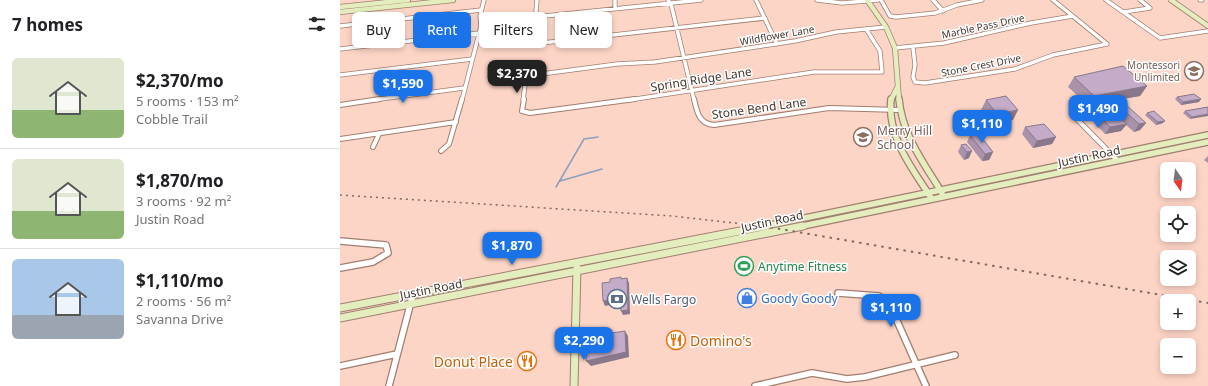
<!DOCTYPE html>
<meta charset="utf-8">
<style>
body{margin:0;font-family:"Noto Sans",sans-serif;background:#f2f2f2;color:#202124;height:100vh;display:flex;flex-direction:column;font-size:15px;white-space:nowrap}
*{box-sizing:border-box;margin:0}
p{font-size:13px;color:#757577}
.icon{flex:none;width:22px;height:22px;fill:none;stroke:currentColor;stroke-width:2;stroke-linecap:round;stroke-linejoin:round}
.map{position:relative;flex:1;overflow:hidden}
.side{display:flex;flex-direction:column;background:#fff;width:340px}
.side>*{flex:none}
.top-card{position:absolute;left:12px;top:12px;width:380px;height:36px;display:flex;gap:8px}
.needle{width:26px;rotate:166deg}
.tools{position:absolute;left:820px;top:162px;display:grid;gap:8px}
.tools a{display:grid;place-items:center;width:36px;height:36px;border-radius:6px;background:#fff;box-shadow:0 2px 6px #0003;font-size:20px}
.price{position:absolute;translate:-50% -34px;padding:0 9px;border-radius:8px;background:#1a73e8;color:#fff;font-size:13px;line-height:26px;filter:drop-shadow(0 1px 2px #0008)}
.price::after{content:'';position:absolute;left:50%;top:24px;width:12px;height:9px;margin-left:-6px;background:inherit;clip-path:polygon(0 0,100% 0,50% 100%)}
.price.current{background:#222;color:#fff}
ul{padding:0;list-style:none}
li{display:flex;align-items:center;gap:12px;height:100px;padding:0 12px}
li+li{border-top:1px solid #e0e0e0}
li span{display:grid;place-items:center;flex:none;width:112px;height:80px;border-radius:6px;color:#555}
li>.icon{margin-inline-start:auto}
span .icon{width:48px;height:48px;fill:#fffc;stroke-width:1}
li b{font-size:17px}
h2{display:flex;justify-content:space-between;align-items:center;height:48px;padding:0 12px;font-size:17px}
.chip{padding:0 14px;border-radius:6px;background:#fff;box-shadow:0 2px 6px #0003;font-size:14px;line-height:36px}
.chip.current{background:#1a73e8;color:#fff}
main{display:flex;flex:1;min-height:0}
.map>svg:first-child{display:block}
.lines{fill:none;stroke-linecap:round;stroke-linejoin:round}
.stream{stroke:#8a9fbd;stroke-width:1.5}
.street-far2-casing{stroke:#a17e70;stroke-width:5}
.street-far1-casing{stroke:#a17e70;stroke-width:6}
.street-casing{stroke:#a17e70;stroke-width:8}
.secondary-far2-casing{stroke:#a17e70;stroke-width:6}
.secondary-far1-casing{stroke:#a17e70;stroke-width:8}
.secondary-casing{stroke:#a17e70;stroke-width:9}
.street-far2{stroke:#fff;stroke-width:3.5}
.street-far1{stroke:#fff;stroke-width:4}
.street{stroke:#fff;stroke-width:5.5}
.secondary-far2{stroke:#e3edbd;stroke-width:4.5}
.secondary-far1{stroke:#e3edbd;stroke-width:5.5}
.secondary{stroke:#e3edbd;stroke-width:7}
.rail-far1{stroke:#826b62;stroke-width:1.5;stroke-dasharray:2 4;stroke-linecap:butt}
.rail{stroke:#826b62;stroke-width:2;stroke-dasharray:2.5 5;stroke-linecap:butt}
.wall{fill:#a993ab}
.shaded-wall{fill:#89788b}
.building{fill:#c4abc7;stroke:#89788b}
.labels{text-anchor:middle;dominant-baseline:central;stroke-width:3;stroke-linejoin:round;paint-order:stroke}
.far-street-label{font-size:10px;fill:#44352f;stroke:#fff}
.far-education-label{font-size:10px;fill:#785e54;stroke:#fff;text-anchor:end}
.street-label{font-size:12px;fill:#44352f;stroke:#fff}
.education-label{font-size:12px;fill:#785e54;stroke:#fff;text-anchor:start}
.leisure-label{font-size:12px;fill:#27864d;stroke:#fff;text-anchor:start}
.shop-label{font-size:12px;fill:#366cbe;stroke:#fff;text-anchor:start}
.service-label{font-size:12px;fill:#4e5e75;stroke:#fff;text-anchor:start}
.near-food-label{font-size:14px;fill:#c56008;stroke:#fff;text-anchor:start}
</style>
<main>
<section class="side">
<h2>7 homes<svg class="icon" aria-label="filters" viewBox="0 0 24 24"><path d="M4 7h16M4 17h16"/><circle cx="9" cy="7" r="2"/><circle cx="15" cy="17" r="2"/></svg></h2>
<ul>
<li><span style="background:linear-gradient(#dfe7d0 65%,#8fb573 0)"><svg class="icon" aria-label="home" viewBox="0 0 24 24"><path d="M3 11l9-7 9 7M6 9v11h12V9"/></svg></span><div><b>$2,370/mo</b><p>5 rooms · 153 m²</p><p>Cobble Trail</p></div></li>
<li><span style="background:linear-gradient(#dfe7d0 65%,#8fb573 0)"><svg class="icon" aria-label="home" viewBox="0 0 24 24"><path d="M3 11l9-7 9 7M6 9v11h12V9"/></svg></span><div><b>$1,870/mo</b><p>3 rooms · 92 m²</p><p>Justin Road</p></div></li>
<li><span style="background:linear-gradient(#a9c7e8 70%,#9aa5b1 0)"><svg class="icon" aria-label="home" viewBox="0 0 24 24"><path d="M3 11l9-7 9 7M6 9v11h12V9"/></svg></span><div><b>$1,110/mo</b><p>2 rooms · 56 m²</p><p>Savanna Drive</p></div></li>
</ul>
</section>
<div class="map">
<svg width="868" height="386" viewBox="0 0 868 386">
<rect width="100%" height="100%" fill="#fcd5c6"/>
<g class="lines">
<path class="stream" d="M220 181 262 169
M216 187 244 139 258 137"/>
<defs>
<path id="street-far2" d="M197 0 193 44 425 18
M275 0V8
M328 0 331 4 354 100
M416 0 437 44
M477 0 502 3 538 0
M541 0 550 16 556 17 595 13 617 5 642 0
M593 0 603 11
M766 0 820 38 868 31
M800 0 810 8
M860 0H862
M784 12 810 8
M195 17 361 0
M0 26 141 10
M526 29 546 27
M555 48 604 43 691 23 733 16
M573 48 575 65 573 77 575 82 585 83 675 69 713 55 767 44 713 0
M0 49 139 33
M0 75 132 59
M33 100 124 88
M122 100 141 26 140 16 144 0
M183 100C185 90 183 79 194 75L277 64 315 62 455 41 496 32 526 29
M289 100 474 72H542L540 51 526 29"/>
<path id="street-far1" d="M184 99 182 111 190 113 295 99
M354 99C357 112 359 124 374 125L489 108 560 110
M0 105 40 99
M732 114 778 161
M0 139 116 122
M33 147 39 134
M101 151 109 144 122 99"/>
<path id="street" d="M0 241 46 245 48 253 33 262 0 268
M498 293 539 296 549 303 586 386
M0 366 57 354
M49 386 73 294
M415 386 472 373 507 379 525 377 615 355"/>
<path id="secondary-far2" d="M527 0 546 27 555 48 559 100
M831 0 868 26
M0 7 68 0
M0 12 113 0
M551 100 558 86"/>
<path id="secondary-far1" d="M551 99C547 136 571 167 590 196
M559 99C562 135 584 163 602 193
M421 227 868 135
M458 227 868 142"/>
<path id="secondary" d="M0 308 426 226
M0 318 463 226
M234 386 237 268"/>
</defs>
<use href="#street-far2" class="street-far2-casing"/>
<use href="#street-far1" class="street-far1-casing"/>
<use href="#street" class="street-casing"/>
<use href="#secondary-far2" class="secondary-far2-casing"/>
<use href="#secondary-far1" class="secondary-far1-casing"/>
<use href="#secondary" class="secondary-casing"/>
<use href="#street-far2" class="street-far2"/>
<use href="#street-far1" class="street-far1"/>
<use href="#street" class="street"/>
<use href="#secondary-far2" class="secondary-far2"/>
<use href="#secondary-far1" class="secondary-far1"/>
<use href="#secondary" class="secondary"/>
<path class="rail-far1" d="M0 195 332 216 430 227"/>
<path class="rail" d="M423 226 868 303"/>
</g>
<path class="wall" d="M734 77 807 86 800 96 748 105 728 87Z
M837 97 859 102 841 105 835 99Z
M646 100 673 120 653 123 641 110Z
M776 103 806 123 800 130 794 132 786 125 781 131 765 134 749 117 754 110 778 117 771 111Z
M868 107 850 119 843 113 845 111Z
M807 113 823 123 816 125 805 115Z
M685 127 716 137 712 144 693 148 682 134Z
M630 135 653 152 649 160 642 161 627 142Z
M626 144 629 158 624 160 618 152 621 145Z
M868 156V163L864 160Z"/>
<path class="shaded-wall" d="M807 86 800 96 748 105 754 96Z
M861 99 859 102 841 105 843 102Z
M678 110 673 120 653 123 657 114Z
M868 114V116L850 119 852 117Z
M825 121 823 123 816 125 818 122Z
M806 123 800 130 794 132 799 124Z
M787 124 781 131 765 134 770 127Z
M716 137 712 144 693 148 697 141Z
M632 151 629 158 624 160 627 152Z
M653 152 649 160 642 161 645 154Z
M287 278 289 283 290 314 283 315 281 311Z
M280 298 283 302 265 306 263 301Z
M285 331 288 336 289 357 251 366 246 361Z"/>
<path class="building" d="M783 66 807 86 754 96 734 77Z
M854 94 861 99 843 102 837 97Z
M666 96 678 110 657 114 646 100Z
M783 102 806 123 799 124 776 103Z
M868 107V114L852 117 845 111Z
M766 108 787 124 770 127 754 110Z
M814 111 825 121 818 122 807 113Z
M704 124 716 137 697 141 685 127Z
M638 133 653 152 645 154 630 135Z
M626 144 632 151 627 152 621 145Z
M281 277V279L287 278 288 310 281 311 280 298 263 301 262 283 270 282V279Z
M285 331 286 352 246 361 247 339 272 332V333Z"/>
<defs>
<symbol id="school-ring" viewBox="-11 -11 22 22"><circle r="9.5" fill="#fff" stroke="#8d6e63" stroke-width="1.5"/><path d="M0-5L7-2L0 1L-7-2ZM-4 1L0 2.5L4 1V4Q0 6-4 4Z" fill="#8d6e63"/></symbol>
<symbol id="stadium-ring" viewBox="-11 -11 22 22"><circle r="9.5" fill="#fff" stroke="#2e9e5b" stroke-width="1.5"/><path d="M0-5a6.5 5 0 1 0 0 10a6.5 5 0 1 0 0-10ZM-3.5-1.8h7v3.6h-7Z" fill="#2e9e5b"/></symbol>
<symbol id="shop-ring" viewBox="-11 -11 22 22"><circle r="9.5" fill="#fff" stroke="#3f7fe0" stroke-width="1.5"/><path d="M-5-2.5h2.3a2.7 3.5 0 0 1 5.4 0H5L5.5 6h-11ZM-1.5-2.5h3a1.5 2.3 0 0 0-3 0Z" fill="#3f7fe0"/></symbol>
<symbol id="bank-ring" viewBox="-11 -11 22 22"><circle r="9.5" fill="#fff" stroke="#5c6f8a" stroke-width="1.5"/><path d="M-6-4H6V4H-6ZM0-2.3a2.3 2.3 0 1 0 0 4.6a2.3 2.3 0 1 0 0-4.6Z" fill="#5c6f8a"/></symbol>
<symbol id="restaurant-ring" viewBox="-11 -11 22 22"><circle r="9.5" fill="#fff" stroke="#e8710a" stroke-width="1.5"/><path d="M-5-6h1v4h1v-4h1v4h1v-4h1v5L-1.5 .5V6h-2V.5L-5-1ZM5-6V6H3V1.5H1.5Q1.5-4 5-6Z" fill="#e8710a"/></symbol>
</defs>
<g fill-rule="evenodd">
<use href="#school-ring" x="843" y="60" width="22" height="22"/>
<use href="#school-ring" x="512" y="126" width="22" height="22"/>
<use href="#stadium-ring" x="393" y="255" width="22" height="22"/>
<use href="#shop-ring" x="396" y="287" width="22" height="22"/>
<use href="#bank-ring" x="266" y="288" width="22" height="22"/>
<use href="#restaurant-ring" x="325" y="329" width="22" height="22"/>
<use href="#restaurant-ring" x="176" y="350" width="22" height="22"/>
</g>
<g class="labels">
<g class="far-street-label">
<text transform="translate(643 26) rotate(-12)">Marble Pass Drive</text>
<text transform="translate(437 35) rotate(-10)">Wildflower Lane</text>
<text transform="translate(641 65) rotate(-11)">Stone Crest Drive</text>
</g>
<g class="far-education-label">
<text x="840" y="65">Montessori<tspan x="840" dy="12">Unlimited</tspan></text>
</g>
<g class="street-label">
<text transform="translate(361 79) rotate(-9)">Spring Ridge Lane</text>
<text transform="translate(419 108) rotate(-8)">Stone Bend Lane</text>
<text transform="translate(749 156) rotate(-12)">Justin Road</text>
<text transform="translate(432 221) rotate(-12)">Justin Road</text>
<text transform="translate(91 289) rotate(-11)">Justin Road</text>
</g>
<g class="education-label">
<text x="537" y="130">Merry Hill<tspan x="537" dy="14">School</tspan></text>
</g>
<g class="leisure-label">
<text x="418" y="266">Anytime Fitness</text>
</g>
<g class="shop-label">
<text x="421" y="298">Goody Goody</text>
</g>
<g class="service-label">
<text x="291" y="299">Wells Fargo</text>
</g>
<g class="near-food-label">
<text x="350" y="340">Domino's</text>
<text x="173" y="361" text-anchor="end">Donut Place</text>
</g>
</g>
</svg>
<div class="tools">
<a><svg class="needle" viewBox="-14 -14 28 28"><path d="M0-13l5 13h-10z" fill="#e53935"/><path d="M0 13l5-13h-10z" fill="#757577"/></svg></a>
<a><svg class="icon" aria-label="locate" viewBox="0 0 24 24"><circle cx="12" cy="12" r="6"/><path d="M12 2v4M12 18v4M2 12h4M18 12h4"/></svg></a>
<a><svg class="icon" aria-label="layers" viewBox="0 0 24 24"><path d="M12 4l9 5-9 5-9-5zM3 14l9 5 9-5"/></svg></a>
<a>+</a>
<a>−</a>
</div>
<b class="price current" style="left:177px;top:94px">$2,370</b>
<b class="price" style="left:63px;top:104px">$1,590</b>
<b class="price" style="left:758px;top:129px">$1,490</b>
<b class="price" style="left:642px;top:144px">$1,110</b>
<b class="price" style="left:172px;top:266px">$1,870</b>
<b class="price" style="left:551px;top:328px">$1,110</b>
<b class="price" style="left:244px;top:361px">$2,290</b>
<div class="top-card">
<a class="chip">Buy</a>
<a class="chip current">Rent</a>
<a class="chip">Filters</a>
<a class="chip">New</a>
</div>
</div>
</main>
